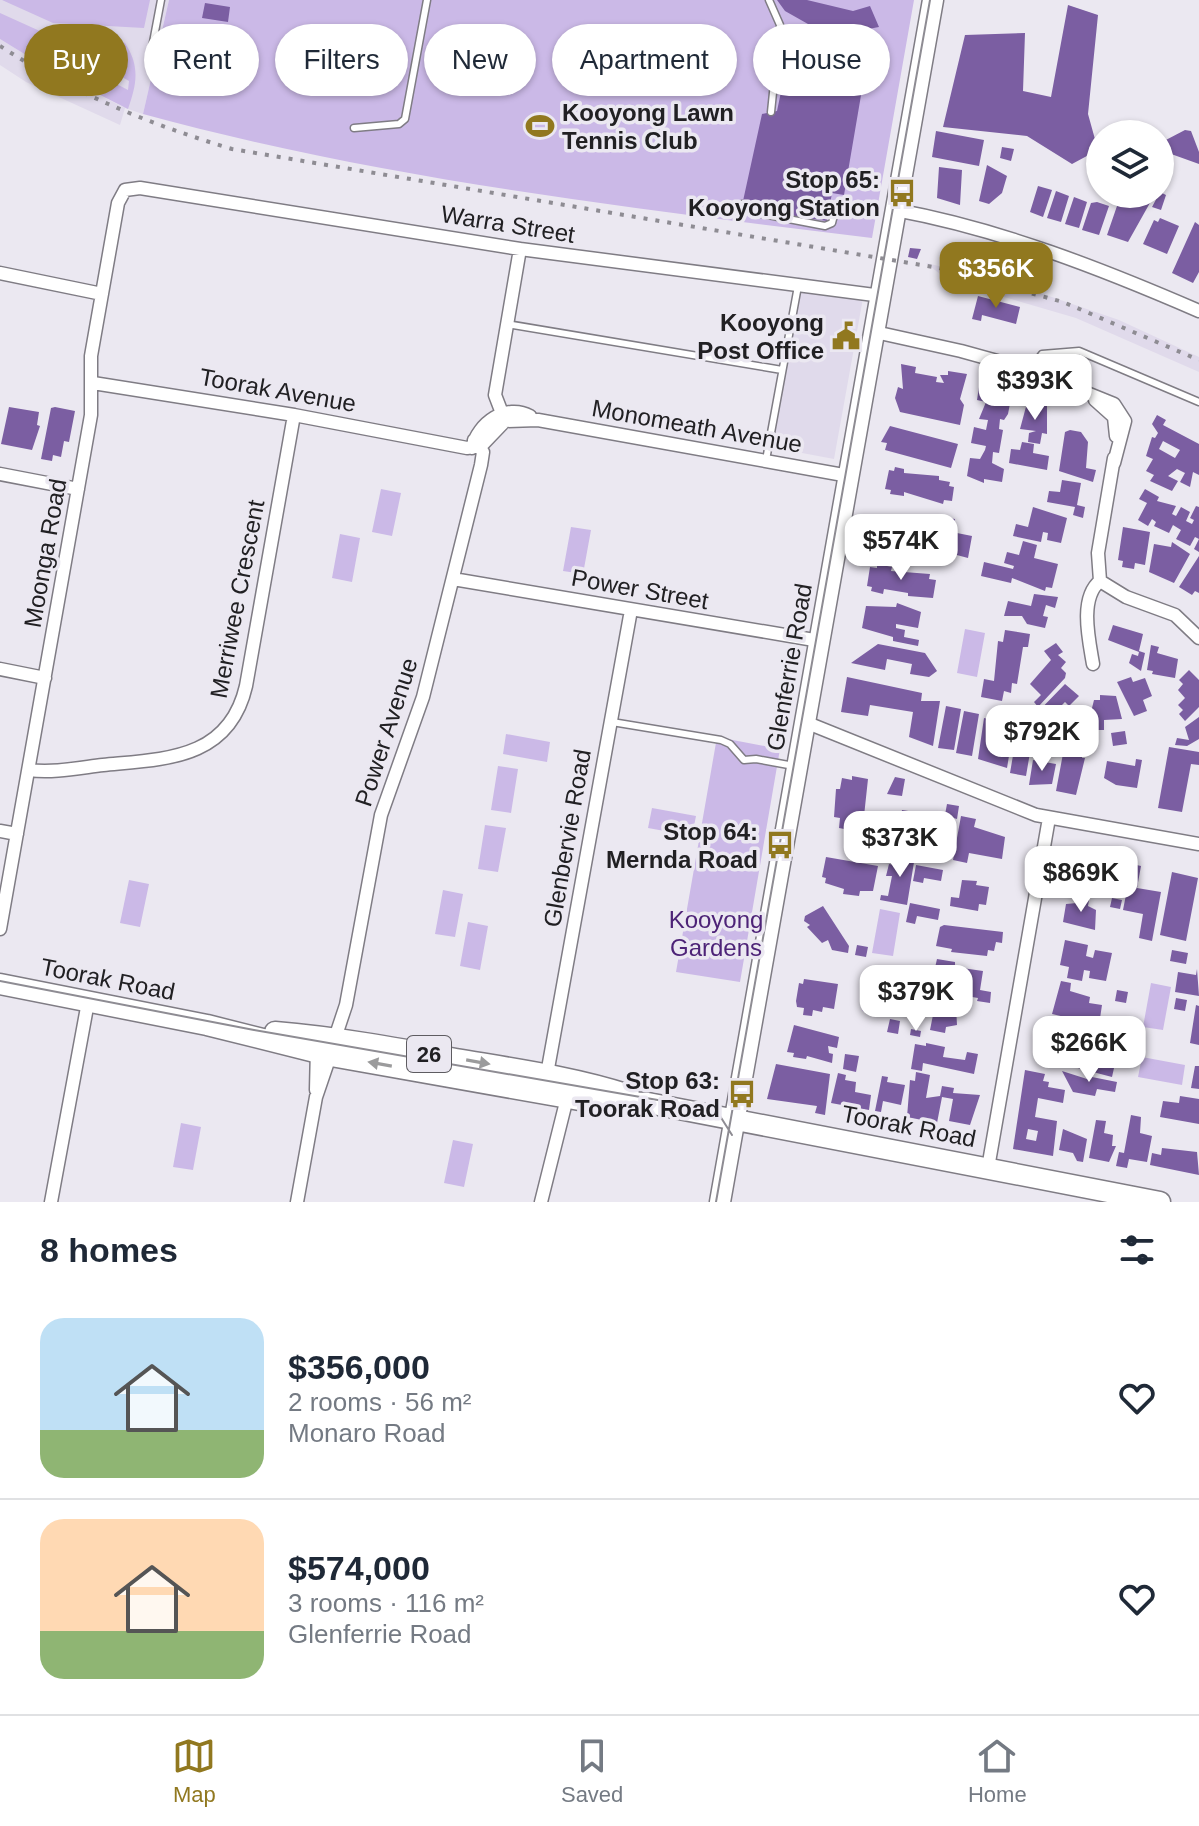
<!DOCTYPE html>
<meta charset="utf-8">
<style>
body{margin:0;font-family:Arial,sans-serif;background:#f6f6f7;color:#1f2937;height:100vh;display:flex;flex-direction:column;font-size:30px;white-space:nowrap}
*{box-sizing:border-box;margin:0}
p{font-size:26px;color:#747a83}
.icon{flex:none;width:44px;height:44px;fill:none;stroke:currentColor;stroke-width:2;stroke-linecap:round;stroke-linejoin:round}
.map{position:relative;height:1202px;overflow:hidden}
.details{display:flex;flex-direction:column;background:#fff;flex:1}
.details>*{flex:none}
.guide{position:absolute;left:24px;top:24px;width:1152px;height:72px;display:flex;gap:16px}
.tools{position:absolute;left:1086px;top:120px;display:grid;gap:16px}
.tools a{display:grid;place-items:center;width:88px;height:88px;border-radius:50%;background:#fff;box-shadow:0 2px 6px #0004;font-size:40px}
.price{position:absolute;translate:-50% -68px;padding:0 18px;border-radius:16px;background:#fff;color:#222;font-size:26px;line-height:52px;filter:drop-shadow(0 2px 4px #0008)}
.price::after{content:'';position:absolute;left:50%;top:48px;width:24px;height:18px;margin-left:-12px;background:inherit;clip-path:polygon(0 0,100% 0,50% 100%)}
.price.active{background:#91781f;color:#fff}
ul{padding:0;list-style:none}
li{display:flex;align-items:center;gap:24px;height:200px;padding:0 40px}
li+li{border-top:2px solid #e0e1e3}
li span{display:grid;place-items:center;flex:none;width:224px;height:160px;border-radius:24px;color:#555}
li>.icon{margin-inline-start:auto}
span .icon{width:96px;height:96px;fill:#fffc;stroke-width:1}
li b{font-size:34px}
h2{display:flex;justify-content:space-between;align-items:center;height:96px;padding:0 40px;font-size:34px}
.tag{padding:0 28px;border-radius:36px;background:#fff;box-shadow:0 2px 6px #0004;font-size:28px;line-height:72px}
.tag.active{background:#91781f;color:#fff}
.menu{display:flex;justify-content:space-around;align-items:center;height:112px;border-top:2px solid #e0e1e3;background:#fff;font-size:22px;color:#747a83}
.menu a{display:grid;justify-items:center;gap:4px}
.menu .active{color:#91781f}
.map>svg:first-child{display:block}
.built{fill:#e0daeb}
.green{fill:#cbb9e7}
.building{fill:#7b5ea2;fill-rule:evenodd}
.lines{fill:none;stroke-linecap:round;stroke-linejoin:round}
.lane-casing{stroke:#7f7c84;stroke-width:9}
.street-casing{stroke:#7f7c84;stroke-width:15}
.primary-casing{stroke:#7f7c84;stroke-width:23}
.lane{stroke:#fff;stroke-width:6}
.street{stroke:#fff;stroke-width:12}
.primary{stroke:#fff;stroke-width:20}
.tram{stroke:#8e8c93;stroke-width:2}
.rail{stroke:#8e8c93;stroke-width:4;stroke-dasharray:4 8;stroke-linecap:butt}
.oneway{fill:#9b9b9c}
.labels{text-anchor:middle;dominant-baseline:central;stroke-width:7;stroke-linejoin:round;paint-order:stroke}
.shield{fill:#ebe8f1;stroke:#5e5c61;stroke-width:2}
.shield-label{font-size:22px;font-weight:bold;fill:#212023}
.poi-label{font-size:24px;font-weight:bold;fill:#212023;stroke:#ebe8f1;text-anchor:end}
.street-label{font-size:24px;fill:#212023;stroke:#ebe8f1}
.park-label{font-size:24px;fill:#4d2377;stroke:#ebe8f1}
</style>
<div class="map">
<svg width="1199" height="1202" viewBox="0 0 1199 1202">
<rect width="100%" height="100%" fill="#ebe8f1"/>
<path class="built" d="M0 0H169L143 114 125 108 120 125 26 82 0 65V39L52 71 125 108 0 15Z
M926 263 1011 283 1119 320 1199 357V372L1076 318 949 281Z
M798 277 865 287 834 459 765 446Z"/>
<path class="green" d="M2 0H150L144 28 53 23Z
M169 0H914L872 238C628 208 381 179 143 114Z
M0 13 42 32 67 35 65 45 50 38 46 47 128 90 129 81 71 48 121 54 122 42 125 43C140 66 137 83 128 109L52 71 0 39Z
M381 489 401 493 392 536 372 532Z
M571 527 591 530 583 574 563 571Z
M340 534 360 538 352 582 332 578Z
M965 629 985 633 977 677 957 673Z
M506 734 550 742 547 762 503 754Z
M717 737 780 749 740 982 676 972Z
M498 766 518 769 511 813 491 810Z
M652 808 696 816 692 836 648 828Z
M485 825 506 828 498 872 478 869Z
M129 880 149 884 140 927 120 923Z
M443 890 463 894 455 937 435 934Z
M880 909 900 913 893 956 872 953Z
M468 922 488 926 480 970 460 966Z
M870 967 890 971 882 1014 862 1011Z
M1151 983 1171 987 1163 1030 1143 1027Z
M1142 1057 1185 1065 1182 1085 1138 1077Z
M181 1123 201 1127 193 1170 173 1167Z
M453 1140 473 1144 464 1187 444 1183Z"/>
<path class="building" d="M777 0H807L853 11 870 6 879 27 852 32 808 24 785 11Z
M205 3 230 7 228 22 202 18Z
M1068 5 1098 15 1088 114 1098 150 1072 164 1027 136 943 127 965 35 1025 33 1023 91 1051 97Z
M788 26 854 38 849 62 866 66 844 195 832 193 827 221 758 210 743 201 762 114 777 111 789 54 783 53Z
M1185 130 1191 131 1199 152V164L1160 150 1162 142Z
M936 131 984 140 979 166 932 157Z
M1002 147 1014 149 1011 161 1000 158Z
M987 165 1007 176 1002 193 989 204 979 201Z
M939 167 962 170 960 205 937 198Z
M1038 186 1052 190 1043 217 1030 212Z
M1056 191 1069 196 1061 222 1047 218Z
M1160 192 1166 195 1161 210 1152 207Z
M1112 194H1122L1121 197 1135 204 1139 194H1147L1145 199 1151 201 1128 242 1107 235 1117 206 1118 197Z
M1074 197 1087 202 1079 228 1065 224Z
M1097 202 1109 206 1099 235 1082 230 1091 203Z
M1160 218 1179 226 1167 254 1143 244 1154 220 1158 222Z
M1195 222 1199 225V272L1193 283 1172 273Z
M910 248 921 249 917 259 908 257Z
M1014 271 1026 277 1025 280 1012 278Z
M978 296 1020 307 1016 324 982 315 981 321 972 319Z
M901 364 916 367 915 373 937 377 936 382 944 383 940 375H948V371L967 374 960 399 964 405 960 425 900 412 895 398 898 387 903 389Z
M990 386 1012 393 1008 414 1004 420 1000 419 999 429 1003 430 999 453 993 452 992 463 1004 469 1002 482 984 479V483L967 476 970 458 980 459 985 450 986 446 971 443 974 427 986 430 988 420 979 419 986 402 977 400 979 387 990 389Z
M1027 403 1047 406V434L1042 433 1040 444 1028 442 1029 433 1036 431 1020 429Z
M9 407 39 412 37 425 40 426 32 450 1 444Z
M55 407 75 411 69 442 64 441 61 457 53 455 52 461 41 459 51 408Z
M1157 415 1166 420 1163 425 1199 444V475L1193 472 1190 487 1180 482 1185 473 1177 469 1168 476 1178 481 1172 491 1150 481 1154 475 1146 471 1153 459 1146 456 1152 437 1155 438 1158 433 1152 424ZM1163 441 1180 450 1175 458 1159 449Z
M890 426 958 444 951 468 885 450 887 443 881 442Z
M1070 430 1081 432 1088 442 1086 468 1096 470 1093 482 1059 471 1065 432Z
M1022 442 1034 444 1033 453 1049 456 1047 470 1009 463 1011 449 1020 450Z
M895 467 904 469V473L939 476V480L950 482 949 486 954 487 952 501 944 500 943 504 904 492V496L890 494 891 490 885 489 889 470 894 471Z
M1062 480 1081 483 1077 505 1085 507 1083 518 1073 515 1075 507 1047 502 1049 491 1060 492Z
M1145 489 1159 497 1157 501 1176 506 1172 514 1176 516 1181 507 1190 512 1186 521 1192 524 1194 520 1190 518 1196 506 1199 507V552L1194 549 1199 539 1195 537 1190 546 1176 539 1181 530 1173 525 1169 533 1154 526 1156 522 1152 519 1148 526 1138 520 1147 503 1139 499Z
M1033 507 1067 518 1061 543 1047 540 1048 533 1043 532 1041 542 1013 536 1016 524 1028 527Z
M925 514 955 519 952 532 972 536 968 558 953 554 954 549 949 548 951 537 935 534 933 543 945 546 948 550 945 563 916 557 905 550 914 526 909 525 910 516Z
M1123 527 1150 532 1145 565 1135 563 1134 569 1122 567 1123 561 1118 560Z
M1023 541 1037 545 1034 558 1058 564 1052 588 1046 587 1045 591 1012 578 1011 583 981 576 984 562 1013 569 1014 566 1004 563 1007 552 1019 555Z
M1172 542 1190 554 1174 583 1149 572 1154 544 1171 547Z
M1199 556V593L1195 591 1192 595 1179 587Z
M877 564 892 567 891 571 930 574 929 579 936 580 933 598 908 596V593L884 589 883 594 871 591 872 587 867 586 870 567 877 568Z
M1034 594 1058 597 1055 608 1046 605 1043 616 1048 617 1045 628 1027 624 1022 616H1004L1008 601 1031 606Z
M897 603 921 612 918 628 896 624V628L905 630 904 637 919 640 918 646 893 641V637L862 628 866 606 896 607Z
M1113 625 1143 634 1139 651 1145 653 1141 671 1129 663 1132 654 1138 656 1139 652 1108 640Z
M1005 630 1030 634 1028 647H1023L1017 684 1012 683 1011 693 1004 691 1002 701 981 697 984 679 994 681 998 641 1003 642Z
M1056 643 1063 652 1058 655 1066 662 1061 668 1066 673 1065 678 1038 707 1034 702 1041 695 1030 684 1051 660 1044 651Z
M878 644 925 653 937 671 929 677 910 674 912 664 887 659 885 670 851 663Z
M1151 645 1159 647 1157 653 1178 659 1175 678 1152 674 1153 671 1147 670Z
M1189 670 1199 680V707L1185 721 1179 714 1183 710 1178 705 1185 698 1178 690 1183 684 1179 680Z
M847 677 922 693 921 701H940L933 746 909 737 913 712 870 705 868 716 841 712Z
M1131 677 1133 682 1145 678 1152 696 1143 700 1147 711 1134 716 1117 682Z
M1065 684 1079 696 1069 706 1065 702 1048 719 1072 725 1068 737 1029 728 1032 718Z
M1100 695 1116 696 1122 719 1104 720V730H1092L1091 712 1094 700H1100Z
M946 706 961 709 954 750 938 748Z
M964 711 979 714 972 756 956 753Z
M1199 717V739L1187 746 1175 745 1177 738 1189 740 1185 727Z
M984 718 1014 726 1007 768 978 759Z
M1125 731 1127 744 1113 746 1111 733Z
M1017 732 1033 735 1026 776 1010 773Z
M1065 743 1084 746 1082 758H1085L1076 795 1056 791Z
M1169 747 1199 752V765L1191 764 1182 812 1158 808Z
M1136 759 1142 760 1137 788 1116 785 1104 778 1107 761 1135 766Z
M1033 760 1056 764 1052 784 1029 785Z
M852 776 868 779 864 816 877 818 875 832 887 834 885 844 859 839 860 832 839 828 840 818 834 817 836 789H840L842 778 852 780Z
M895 777 905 779 902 796 887 794Z
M947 804 959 806 957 819 950 817 945 846 939 845 938 851 921 848 926 817 944 820Z
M902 810 921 813 915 847 896 844Z
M961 816 976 819 974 827 1005 837 1002 859 969 853 967 863 953 860Z
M849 843 863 845 861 855 847 853Z
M897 853 915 856 907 905 880 900 881 895 888 896 892 876H886L889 864 895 865Z
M826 857 878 866 873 891H860L859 896 843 894 844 889 825 883 826 878 822 877Z
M1106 858 1127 865 1121 896 1082 889 1083 881 1078 879 1080 867 1085 868 1086 862 1105 863Z
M1132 864 1141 866 1137 888 1161 892 1152 941 1139 938 1143 914 1123 910Z
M916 865 943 870 941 881 924 878 923 883 913 881Z
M1172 872 1198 878 1186 941 1160 935Z
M962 880 977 881 976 885 989 887 986 905 979 904 978 911 950 906 951 897 959 898Z
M1078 898 1089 900 1088 906 1096 910 1095 930 1063 922 1066 904 1077 903Z
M1112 898 1122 900 1120 909 1110 907Z
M910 903 940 909 938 920 917 916 915 924 906 922Z
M823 906 849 946 848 953 832 950 828 940 822 943 807 927 810 925 804 921 805 916Z
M944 925 1003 932 1002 943 996 942 994 951 988 950 987 956 951 952 952 949 936 946 940 927Z
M1065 940 1088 945 1086 956 1093 958 1095 950 1112 953 1106 981 1089 978 1090 971 1084 970 1082 981 1067 978 1069 967 1060 965Z
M857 945 868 947 866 957 855 955Z
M1172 950 1188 953 1186 964 1170 961Z
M937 959 955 962V967L983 971 980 990 991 992 990 1003 977 1001 978 998 913 987 915 973 934 972Z
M1197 969 1199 996 1175 992 1178 972 1196 975Z
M804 979 838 984 834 1009 823 1007 822 1012 813 1010 812 1016 803 1015 804 1008 797 1007 796 1001 799 983 803 984Z
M1061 981 1071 983 1070 991 1090 997 1089 1003 1102 1005 1099 1025 1052 1014Z
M1117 990 1128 992 1126 1003 1115 1001Z
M926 995 944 998 943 1004 956 1006 957 1025 946 1027 945 1033 930 1030 933 1015 922 1014Z
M1176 998 1187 1000 1185 1011 1174 1009Z
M1196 1005 1199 1006V1045L1190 1043Z
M890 1019 900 1021 898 1034 887 1032Z
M794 1025 839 1037 837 1048 828 1046 829 1053 833 1054 832 1063 807 1056 806 1059 793 1057 794 1053 787 1052Z
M911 1029 921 1031 920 1037 910 1035Z
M1056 1037 1105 1046 1101 1066 1114 1068 1112 1077 1051 1061Z
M926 1043 945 1047 943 1057 965 1060 967 1052 978 1054 974 1074 923 1063 922 1071 911 1069 915 1044 926 1046Z
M845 1054 859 1056 856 1072 843 1069Z
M776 1064 830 1074 825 1115 815 1113 817 1106 767 1099Z
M1195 1066H1199V1089L1191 1088Z
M1025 1070 1045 1074 1043 1081 1049 1082 1048 1087 1065 1090 1063 1103 1038 1098 1035 1117 1057 1121 1053 1156 1013 1149ZM1028 1129 1038 1131 1036 1141 1026 1139Z
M1062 1071 1087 1079V1076L1117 1082 1115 1092 1097 1089 1095 1096 1073 1092Z
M916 1072 930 1075 926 1098 940 1096 942 1086 954 1088 953 1093 980 1095 970 1125 949 1121 953 1099 942 1097 937 1123 907 1117 910 1080 915 1081Z
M838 1073 846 1075 845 1080 856 1082 855 1092 871 1095 869 1110 831 1103Z
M882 1076 888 1077 887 1082 905 1085 901 1105 883 1101 881 1112 875 1111Z
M1180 1096 1199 1099V1124L1160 1117 1163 1101 1179 1103Z
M1131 1115 1141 1117 1140 1133 1152 1136 1147 1162 1129 1159 1127 1168 1116 1166 1119 1152 1124 1153Z
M1096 1120 1106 1121 1104 1133 1113 1135 1112 1146H1116L1109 1162 1089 1158Z
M1063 1129 1087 1139 1083 1162 1077 1161 1073 1153 1059 1150Z
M1162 1148 1197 1152 1199 1175 1150 1165 1152 1153 1161 1155Z"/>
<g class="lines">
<defs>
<path id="lane" d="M769 0 780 25 771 112
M151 53 161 0
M354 128 399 124 405 119 427 0
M742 204 757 213 825 226 832 223 834 215
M507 324 782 370
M1030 370 1042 354 1079 351 1199 402
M766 460 798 286
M612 722 721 740 730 744 744 760 756 759 794 766"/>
<path id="street" d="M896 210C1000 229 1102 269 1199 311
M0 273 102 294
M875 332 961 351 1030 370 1114 404 1125 421 1114 463
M93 383 294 415 467 448 481 446 505 421
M1095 400 1114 417 1116 436
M505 421 538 420 849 476
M505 421 495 395 520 249
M472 448C478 423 506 403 530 416
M1114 458 1098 553 1100 581 1126 597 1175 615 1199 638
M0 474 78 489
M453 579 820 641
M1093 664C1089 640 1079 598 1100 581
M0 669 45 678
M805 722 1036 815 1199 844
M29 770C53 773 78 768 103 765 164 759 229 760 246 686L294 415
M0 831 17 834
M0 929 91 415V356L118 203 125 190 140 188 520 249 882 296
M335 1038 346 1005 381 815 423 697 481 465 483 452 474 440
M547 1074 631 610
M316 1090 317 1048
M988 1168 1049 818
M51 1202 88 1002
M297 1202 316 1097 332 1050
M541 1202 567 1098"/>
<path id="primary" d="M0 984 207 1025 331 1056 585 1101 648 1103 1160 1202
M275 1032C336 1037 396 1048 456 1059 515 1069 573 1077 629 1095
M720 1202 933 0"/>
</defs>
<use href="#lane" class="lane-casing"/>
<use href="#street" class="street-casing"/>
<use href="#primary" class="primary-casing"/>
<use href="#lane" class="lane"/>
<use href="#street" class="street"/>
<use href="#primary" class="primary"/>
<path class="tram" d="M0 981 254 1030 698 1107 720 1116 732 1135
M716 1202 930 0"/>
<path class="rail" d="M0 46C73 93 149 124 232 149L939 268 1063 302 1199 360"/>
</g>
<defs><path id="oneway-solid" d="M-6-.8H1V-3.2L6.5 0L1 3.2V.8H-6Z" transform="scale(2)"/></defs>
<g class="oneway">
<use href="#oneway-solid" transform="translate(478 1062) rotate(10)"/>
<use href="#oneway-solid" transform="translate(380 1064) rotate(-170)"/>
</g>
<defs>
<symbol id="stadium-bare" viewBox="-9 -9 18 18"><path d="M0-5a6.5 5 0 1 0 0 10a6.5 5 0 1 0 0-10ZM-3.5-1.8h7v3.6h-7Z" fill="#91781f" stroke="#ebe8f1" stroke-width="2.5" paint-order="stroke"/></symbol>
<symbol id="bus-bare" viewBox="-9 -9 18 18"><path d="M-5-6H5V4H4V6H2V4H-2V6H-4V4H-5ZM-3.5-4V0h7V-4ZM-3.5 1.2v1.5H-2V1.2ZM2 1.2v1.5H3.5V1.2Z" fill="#91781f" stroke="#ebe8f1" stroke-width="2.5" paint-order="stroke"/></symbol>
<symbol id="civic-bare" viewBox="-9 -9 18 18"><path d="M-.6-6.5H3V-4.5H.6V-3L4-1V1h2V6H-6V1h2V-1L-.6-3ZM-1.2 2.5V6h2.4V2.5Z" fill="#91781f" stroke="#ebe8f1" stroke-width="2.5" paint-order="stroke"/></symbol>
</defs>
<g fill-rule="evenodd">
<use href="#stadium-bare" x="520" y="106" width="40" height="40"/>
<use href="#bus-bare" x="882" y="173" width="40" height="40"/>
<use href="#civic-bare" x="826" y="316" width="40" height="40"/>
<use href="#bus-bare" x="760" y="825" width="40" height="40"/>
<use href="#bus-bare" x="722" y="1074" width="40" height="40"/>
</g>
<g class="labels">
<rect class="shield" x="407" y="1036" width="44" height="36" rx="6"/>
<g class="shield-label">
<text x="429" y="1054">26</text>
</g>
<g class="poi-label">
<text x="562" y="112" text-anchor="start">Kooyong Lawn<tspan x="562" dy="28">Tennis Club</tspan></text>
<text x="880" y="179">Stop 65:<tspan x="880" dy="28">Kooyong Station</tspan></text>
<text x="824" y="322">Kooyong<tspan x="824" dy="28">Post Office</tspan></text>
<text x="758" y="831">Stop 64:<tspan x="758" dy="28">Mernda Road</tspan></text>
<text x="720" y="1080">Stop 63:<tspan x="720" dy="28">Toorak Road</tspan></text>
</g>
<g class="street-label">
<text transform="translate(508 224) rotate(9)">Warra Street</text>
<text transform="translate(278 390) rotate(10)">Toorak Avenue</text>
<text transform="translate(697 426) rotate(10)">Monomeath Avenue</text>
<text transform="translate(45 553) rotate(-80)">Moonga Road</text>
<text transform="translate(640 589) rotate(10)">Power Street</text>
<text transform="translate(237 599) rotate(-79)">Merriwee Crescent</text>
<text transform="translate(789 667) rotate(-80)">Glenferrie Road</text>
<text transform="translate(386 732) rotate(-72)">Power Avenue</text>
<text transform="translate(567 838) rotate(-80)">Glenbervie Road</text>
<text transform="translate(108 979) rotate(11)">Toorak Road</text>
<text transform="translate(909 1126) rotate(11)">Toorak Road</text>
</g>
<g class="park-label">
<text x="716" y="919">Kooyong<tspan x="716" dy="28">Gardens</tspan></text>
</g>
</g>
</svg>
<div class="tools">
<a><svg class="icon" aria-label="layers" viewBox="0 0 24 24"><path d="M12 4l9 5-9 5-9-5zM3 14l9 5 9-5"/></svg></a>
</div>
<b class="price active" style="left:996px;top:310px">$356K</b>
<b class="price" style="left:1035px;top:422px">$393K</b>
<b class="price" style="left:901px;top:582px">$574K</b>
<b class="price" style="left:1042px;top:773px">$792K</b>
<b class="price" style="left:900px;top:879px">$373K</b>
<b class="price" style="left:1081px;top:914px">$869K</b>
<b class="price" style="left:916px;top:1033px">$379K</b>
<b class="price" style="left:1089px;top:1084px">$266K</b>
<div class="guide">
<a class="tag active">Buy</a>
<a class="tag">Rent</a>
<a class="tag">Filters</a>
<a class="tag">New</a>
<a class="tag">Apartment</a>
<a class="tag">House</a>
</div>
</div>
<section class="details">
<h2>8 homes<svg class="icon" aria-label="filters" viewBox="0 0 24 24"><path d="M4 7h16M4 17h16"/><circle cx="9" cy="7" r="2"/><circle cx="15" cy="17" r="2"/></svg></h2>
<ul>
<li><span style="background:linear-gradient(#bfe0f5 70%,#8fb573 0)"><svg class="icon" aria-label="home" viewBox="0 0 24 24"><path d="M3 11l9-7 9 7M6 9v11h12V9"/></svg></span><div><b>$356,000</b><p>2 rooms · 56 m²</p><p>Monaro Road</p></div><svg class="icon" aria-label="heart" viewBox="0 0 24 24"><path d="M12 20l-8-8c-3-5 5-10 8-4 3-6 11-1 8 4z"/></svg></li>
<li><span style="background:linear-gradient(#ffd9b3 70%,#8fb573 0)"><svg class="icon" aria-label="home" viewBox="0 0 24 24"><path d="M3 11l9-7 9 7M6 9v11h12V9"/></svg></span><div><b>$574,000</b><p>3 rooms · 116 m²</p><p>Glenferrie Road</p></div><svg class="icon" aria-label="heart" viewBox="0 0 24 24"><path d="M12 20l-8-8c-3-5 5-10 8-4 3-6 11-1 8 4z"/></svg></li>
</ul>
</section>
<nav class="menu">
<a class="active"><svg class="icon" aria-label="map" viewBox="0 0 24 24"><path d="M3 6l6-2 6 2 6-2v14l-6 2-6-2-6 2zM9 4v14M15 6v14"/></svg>Map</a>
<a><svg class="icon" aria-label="saved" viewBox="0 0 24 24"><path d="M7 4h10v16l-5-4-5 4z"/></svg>Saved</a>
<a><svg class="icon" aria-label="home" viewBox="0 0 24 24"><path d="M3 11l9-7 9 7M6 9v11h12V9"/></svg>Home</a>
</nav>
